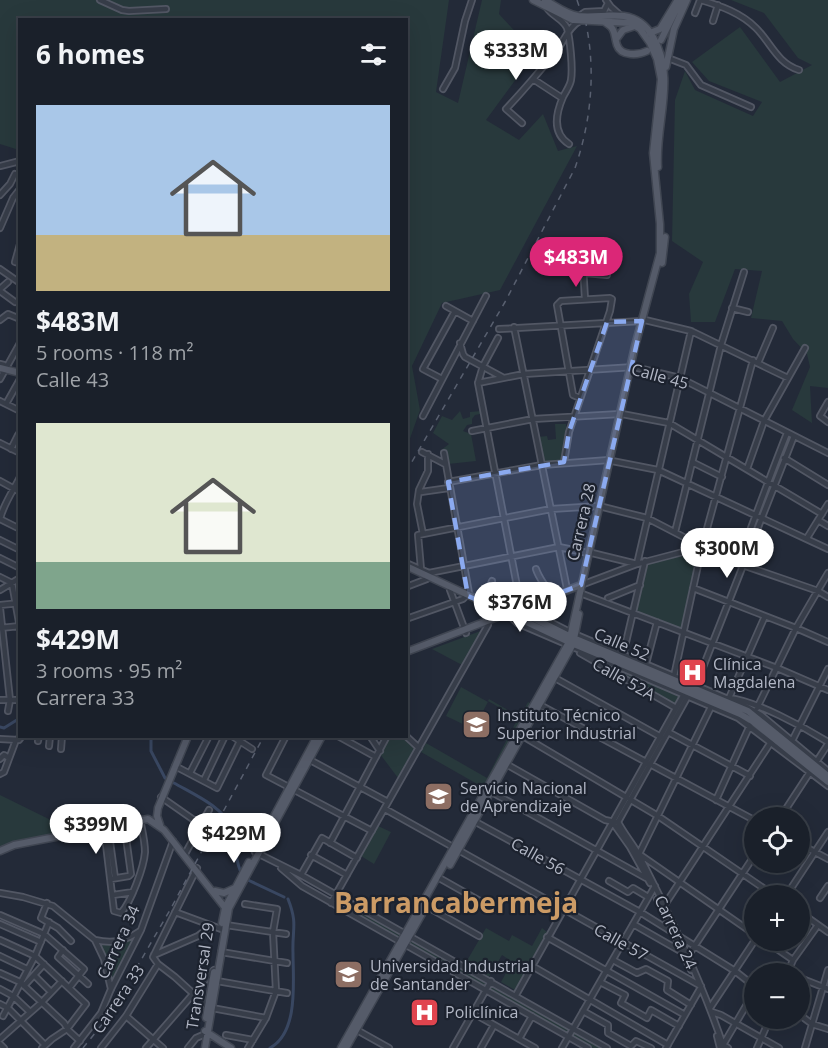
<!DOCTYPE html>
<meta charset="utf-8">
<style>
body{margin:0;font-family:"Open Sans",sans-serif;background:#232832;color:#f1f3f6;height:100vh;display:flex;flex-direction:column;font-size:22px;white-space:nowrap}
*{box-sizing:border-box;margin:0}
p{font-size:20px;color:#9fa3a8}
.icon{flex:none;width:33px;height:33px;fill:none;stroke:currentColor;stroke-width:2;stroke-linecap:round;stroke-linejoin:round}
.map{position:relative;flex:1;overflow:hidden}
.side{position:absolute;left:18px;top:18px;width:390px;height:720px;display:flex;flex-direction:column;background:#1a202a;border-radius:0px;box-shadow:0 6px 24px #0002,0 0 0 2px #383e47}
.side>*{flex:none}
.fabs{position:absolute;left:744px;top:807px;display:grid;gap:12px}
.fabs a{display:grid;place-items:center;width:66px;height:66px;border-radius:50%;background:#1a202a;box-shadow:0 6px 24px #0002,0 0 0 2px #383e47;font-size:30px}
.price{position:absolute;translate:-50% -51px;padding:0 14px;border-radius:21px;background:#fff;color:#222;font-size:20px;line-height:39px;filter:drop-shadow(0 2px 3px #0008)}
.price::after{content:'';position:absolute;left:50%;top:36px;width:18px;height:14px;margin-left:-9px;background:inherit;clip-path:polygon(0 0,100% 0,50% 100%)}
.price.active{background:#db2777;color:#fff}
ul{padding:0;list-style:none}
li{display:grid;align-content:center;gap:12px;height:318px;padding:0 18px}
li span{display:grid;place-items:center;height:186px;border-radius:0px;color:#555}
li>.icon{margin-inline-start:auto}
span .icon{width:108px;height:108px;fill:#fffc;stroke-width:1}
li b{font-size:26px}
h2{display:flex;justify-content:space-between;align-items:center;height:72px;padding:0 18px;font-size:26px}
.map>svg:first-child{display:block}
.green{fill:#28393c}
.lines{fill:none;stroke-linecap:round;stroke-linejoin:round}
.canal{stroke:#394761;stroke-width:3}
.minor-casing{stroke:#525764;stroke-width:8}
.major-casing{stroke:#404652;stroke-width:9}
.minor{stroke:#373d49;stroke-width:4.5}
.major{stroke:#555b69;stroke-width:6}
.rail{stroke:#596070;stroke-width:1.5;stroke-dasharray:6 6;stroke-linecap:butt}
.marked{fill:#8baaf0;fill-opacity:0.2;stroke:#8baaf0;stroke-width:4.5;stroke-dasharray:12 8;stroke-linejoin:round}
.labels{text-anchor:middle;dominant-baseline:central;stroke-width:4.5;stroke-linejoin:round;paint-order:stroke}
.street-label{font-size:16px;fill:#b2b7c5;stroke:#1c222e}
.poi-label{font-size:16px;fill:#b2b7c5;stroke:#1c222e;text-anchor:start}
.town-label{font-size:28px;font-weight:bold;fill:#cc9b65;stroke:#1c222e}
</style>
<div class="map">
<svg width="828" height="1048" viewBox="0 0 828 1048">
<rect width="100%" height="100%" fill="#232a38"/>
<path class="green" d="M0 0H449L436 92 458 103 482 0H501L499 14 535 53 486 120 519 140 543 114 558 151 577 146 500 290 442 303 412 366 420 410 407 447 406 20H20L19 150 0 144Z
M731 0H828V388L810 386 812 423 792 410 810 367 807 354 793 339 782 321 751 318 762 271 735 269 715 322H691L689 294 703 262 672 241 675 100 685 71 695 90 753 116 762 102 709 81 692 62 740 27 780 82 812 65 798 58 764 13Z
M460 411 463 419 470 417V412L481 411 480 414 475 415 472 419V424L467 425 463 431 471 434 476 461 448 464 445 452 440 451 449 444 433 433 442 416 452 420Z
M555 424H566L567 438 564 462 542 465 538 437 547 436 548 440 556 439Z
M692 551 696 552 698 556 683 630 635 612 647 564Z
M486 629 464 666 432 649Z
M588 658 680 696 675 706Z
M461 687 488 702 473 729 446 716Z
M489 699 520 717 528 702 533 705 486 789 421 752 426 743 487 778 518 718 488 701Z
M389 737H403L415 748 398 778 380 754Z
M0 795 67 828 0 852Z
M378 826 391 832 374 864 361 856Z
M339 898 606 1048H593L569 1036 335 905Z
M486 928 509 941 512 935 532 946 542 928 547 932 515 990 501 982 512 962 502 955 489 977 465 964Z
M134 939 114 979 110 985 109 967 98 942 114 945Z"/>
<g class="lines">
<path class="canal" d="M0 727 4 728 20 718
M151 736V751L165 778
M174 783C193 794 224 807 232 829 236 842 234 855 240 870
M248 880 284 897
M270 1048C299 1032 293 981 293 953 292 929 298 924 288 899"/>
<defs>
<path id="minor" d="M100 0 122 10 129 11 166 9
M606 0 611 7 620 15
M701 0C721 6 741 13 756 28 771 43 777 63 799 70
M547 8C552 16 563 19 567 28 570 39 573 68 571 80 570 86 566 91 563 97 556 113 552 133 569 144
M695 13 700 0
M579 16 585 12 604 11 608 3
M713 21 718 5
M668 58 686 65 701 85 751 107
M533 79 562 98
M443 89 455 68 465 21 472 0
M522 123 506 109C524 90 540 71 557 50 564 41 569 26 580 21
M0 166 20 161
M0 195 10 184 15 174
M0 228 13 198 20 189
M20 244 15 262 20 263
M583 265 585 299
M0 269 20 283
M584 273 607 275
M0 289 8 282
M0 291 15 302
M446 306 473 321
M732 308 748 312
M0 320 8 314 20 319
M645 320 691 331 788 378
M514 327 567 589
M499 329 642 321
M498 338 483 366 478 383 521 607 572 633 747 707 761 715 828 771
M460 343 463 354 465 357 502 377
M758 363 773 328
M0 364 4 365
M0 379 20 343
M442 379 423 369 455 311
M478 383 524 374 634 367 680 378 828 453
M0 401 20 411
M828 402 820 416 828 422
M6 404 20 379
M622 414 669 423 822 514
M423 416 486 296
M472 431 533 419 620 414
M0 443 20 453
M11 449 18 435
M422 452 445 464
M784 458 828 485
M612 461 658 470 828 549
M564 462 569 432 610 311 612 299 610 298 561 301 557 305 573 395 580 398
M692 462 722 477
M747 469 764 421 805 348
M20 477C13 491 3 505 0 519L20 529
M0 481 20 492
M448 482 542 465 609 460
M421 492 449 488
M818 520 828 526
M675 532 721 345 744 272
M423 534 417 504 419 490 428 471V454
M807 538 828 504
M0 540 20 550
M592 553 637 564
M0 558 20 568
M406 563 429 573 559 547 588 553
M738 563C754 520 770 476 787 433
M637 564 691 331
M421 569 418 535 551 509 599 506 647 518 728 560 818 591 828 597
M536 569C539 579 546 585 550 595
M0 577 12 583 20 628
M581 585 637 564 702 547
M406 587 427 579
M693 588 796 628 828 642
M0 590 20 578
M450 590 466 633
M580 593 777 668 828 690
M608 598 640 585
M483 602 492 581
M0 605 20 603
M0 608 10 700 8 711
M507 613 517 623 738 718 828 786
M765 616 729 698C756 701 804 727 828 742
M406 619 463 599 469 593 444 453
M0 628 20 626
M580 653 676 708
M623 655 645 561
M646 664 657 622
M674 676 702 547 753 360
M555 678 661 737
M696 685 794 436
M0 700H20
M540 705 754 820
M711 707 639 854 754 934
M757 708 796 628 828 573
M668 732 750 776
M521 735 658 816 775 896
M232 736 252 749
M286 736 266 775 372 831
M338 736 376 757
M370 736 380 751
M406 736 419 748
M0 739 19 740 22 736
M38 741 39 736
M792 741 828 669
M49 746 50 736
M61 749 62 736
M0 759 4 755 9 758
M310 760 388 802
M506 764 605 820 615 822
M815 764 828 744
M175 766 217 788 240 741
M190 773 209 736
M0 774 4 772 16 740
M204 780 225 736
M488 790 646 878
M161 797 201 825
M716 800 751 723
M385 809 701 986
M780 818 810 772
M474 821 640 912 735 971 754 986
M618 822C624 834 634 845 640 857 672 919 702 982 724 1048
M618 822 688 696
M613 823 630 847 650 883
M108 827 115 878
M104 828 114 911 121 913C131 902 144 867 145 852 145 841 142 830 140 819
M330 843 387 736
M800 844 828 859
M255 852 301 875 607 1048
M185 854 209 810
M311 855 347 875
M197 868 153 957 158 964 175 977 208 1007
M281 868 302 886 588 1048
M301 875 322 838 357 858
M111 879 129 876 131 874 124 823
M441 879 494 909
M609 881 628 892 633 888 648 897
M0 893 23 897 53 906 95 940 104 959 111 989
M113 895 133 892
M786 896 828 832
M820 898 828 886
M657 899 691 970
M47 903 41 918 58 928 71 941
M331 903 488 625
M245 904 277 909 273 932 276 991 266 1018 248 1048
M426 906 479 936
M664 906 771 742
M175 912 221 929
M800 912 828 932
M0 915 44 934 84 969 69 988
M0 924 41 942
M633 924 682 952
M226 925 286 934
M547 937 685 1015
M0 940 35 956 86 1004 67 1029 52 1039 42 1048
M95 940C114 944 125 941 140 931
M764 940 793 960
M63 950 58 957 88 984
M221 952 287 963
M154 955 198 936 211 926
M0 956 27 969
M688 956 754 856
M613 960 637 973 646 969 668 981 667 990 691 1005
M532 966 668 1045
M0 973 20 982 64 1023 69 1031 80 1041
M787 974 793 960 818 925
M34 975 51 992
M800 978 828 989
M217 981 287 993
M600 982 625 995 621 1003 647 1018 651 1010 679 1026
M24 986 44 964
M0 989 13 996 30 1012
M516 995 684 694
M0 1004 8 1008 45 1045
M212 1008 266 1018
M710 1008 755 940
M583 1011 608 1025V1033L631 1046 636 1041 651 1048
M712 1012 721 1015 779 1048
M473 1013 535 1048
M800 1015 812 1024 828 1029
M3 1016 35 956 49 922
M126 1016 163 1048
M355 1029 389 1048
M226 1035 253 1040
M717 1036 720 1048
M0 1039 41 1003 62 981
M519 1039 532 1016
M0 1044 4 1048
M74 1048 101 1013 111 989 141 930 173 841
M101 1048 126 1016 158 964
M146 1048 214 970
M188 1048 196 1038 203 1035
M453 1048 491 981
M481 1048 494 1025
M562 1048 655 886
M666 1048 701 987
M728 1048 723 1045 754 992
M757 1048 770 1018
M805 1048 828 970"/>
<path id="major" d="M545 0C556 6 566 14 578 16 593 18 609 14 624 16 637 18 647 26 653 37 677 78 655 123 658 167
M602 21C617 28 613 33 617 45 621 57 639 55 647 51
M650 33 660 29 677 1
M617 38 623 30 635 26
M661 40 681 0
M666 67 674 29 687 0
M662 263 665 237
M0 368 20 373
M406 566 569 642 740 714 752 721 828 782
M521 607 527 615 571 637 748 711 828 776
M406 652 581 585
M160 825 157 816 158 808 188 736
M257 848 317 736
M0 851 14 845 148 819 164 830 226 909
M450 865 573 644 579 614
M215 891 224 893 235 888
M222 923 225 908 249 862
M206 1018 214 972
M205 1031 231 1048
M205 1048 229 908 322 736
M341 1048 569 642 635 346 660 253V224L653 153 661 79 657 59 650 43 640 29 630 23 573 20 533 0
M346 1048 427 905"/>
</defs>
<use href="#minor" class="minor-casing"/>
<use href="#major" class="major-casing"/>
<use href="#minor" class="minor"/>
<use href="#major" class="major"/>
<path class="rail" d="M577 0 581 12
M406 472 505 302 575 168C591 122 596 71 586 24
M83 1048 108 1017 170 910 264 736"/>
</g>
<path class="marked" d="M642 321 581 585 507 613 468 596 448 482 564 462 569 432 607 322Z"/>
<defs>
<symbol id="hospital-square" viewBox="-11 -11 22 22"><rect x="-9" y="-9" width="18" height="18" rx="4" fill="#e0444e" stroke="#1c222e"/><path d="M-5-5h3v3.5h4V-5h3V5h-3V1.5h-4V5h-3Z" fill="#fff"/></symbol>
<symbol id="university-square" viewBox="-11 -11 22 22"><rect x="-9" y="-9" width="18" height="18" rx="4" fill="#8d6e63" stroke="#1c222e"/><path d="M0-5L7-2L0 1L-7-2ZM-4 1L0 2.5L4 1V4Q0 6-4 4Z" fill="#fff"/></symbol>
</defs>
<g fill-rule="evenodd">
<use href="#hospital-square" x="676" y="656" width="33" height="33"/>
<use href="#university-square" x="460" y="708" width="33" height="33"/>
<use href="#university-square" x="422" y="780" width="33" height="33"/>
<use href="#university-square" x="332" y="958" width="33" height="33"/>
<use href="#hospital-square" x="408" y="996" width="33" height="33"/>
</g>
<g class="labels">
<g class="street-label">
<text transform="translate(660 376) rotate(15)">Calle 45</text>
<text transform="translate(581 522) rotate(-77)">Carrera 28</text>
<text transform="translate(622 644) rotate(23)">Calle 52</text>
<text transform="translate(624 679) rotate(29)">Calle 52A</text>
<text transform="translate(538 856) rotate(29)">Calle 56</text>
<text transform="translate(676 932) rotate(65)">Carrera 24</text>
<text transform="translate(118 942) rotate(-65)">Carrera 34</text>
<text transform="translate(621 942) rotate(29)">Calle 57</text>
<text transform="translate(200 976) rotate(-81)">Transversal 29</text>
<text transform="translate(118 999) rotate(-56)">Carrera 33</text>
</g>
<g class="poi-label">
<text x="713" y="664">Clínica<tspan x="713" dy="18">Magdalena</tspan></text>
<text x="497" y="715">Instituto Técnico<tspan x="497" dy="18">Superior Industrial</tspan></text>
<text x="460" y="788">Servicio Nacional<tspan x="460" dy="18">de Aprendizaje</tspan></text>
<text x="370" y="966">Universidad Industrial<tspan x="370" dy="18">de Santander</tspan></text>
<text x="445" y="1012">Policlínica</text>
</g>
<g class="town-label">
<text x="456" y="902">Barrancabermeja</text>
</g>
</g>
</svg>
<div class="fabs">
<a><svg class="icon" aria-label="locate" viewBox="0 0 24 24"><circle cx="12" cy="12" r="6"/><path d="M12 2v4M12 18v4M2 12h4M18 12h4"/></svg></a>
<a>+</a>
<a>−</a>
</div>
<b class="price" style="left:516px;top:81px">$333M</b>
<b class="price active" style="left:576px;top:288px">$483M</b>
<b class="price" style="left:727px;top:579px">$300M</b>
<b class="price" style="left:520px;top:633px">$376M</b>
<b class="price" style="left:96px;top:855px">$399M</b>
<b class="price" style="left:234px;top:864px">$429M</b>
<section class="side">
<h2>6 homes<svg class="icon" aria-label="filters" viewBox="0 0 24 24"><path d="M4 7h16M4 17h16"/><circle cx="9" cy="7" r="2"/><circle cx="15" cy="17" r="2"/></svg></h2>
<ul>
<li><span style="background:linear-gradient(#a9c7e8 70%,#c2b280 0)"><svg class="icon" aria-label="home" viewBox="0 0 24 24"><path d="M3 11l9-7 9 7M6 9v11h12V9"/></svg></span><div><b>$483M</b><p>5 rooms · 118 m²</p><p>Calle 43</p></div></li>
<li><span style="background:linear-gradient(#dfe7d0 75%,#7fa58c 0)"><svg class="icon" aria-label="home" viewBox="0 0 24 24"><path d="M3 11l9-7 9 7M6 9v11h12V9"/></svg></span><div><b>$429M</b><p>3 rooms · 95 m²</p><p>Carrera 33</p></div></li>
</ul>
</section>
</div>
